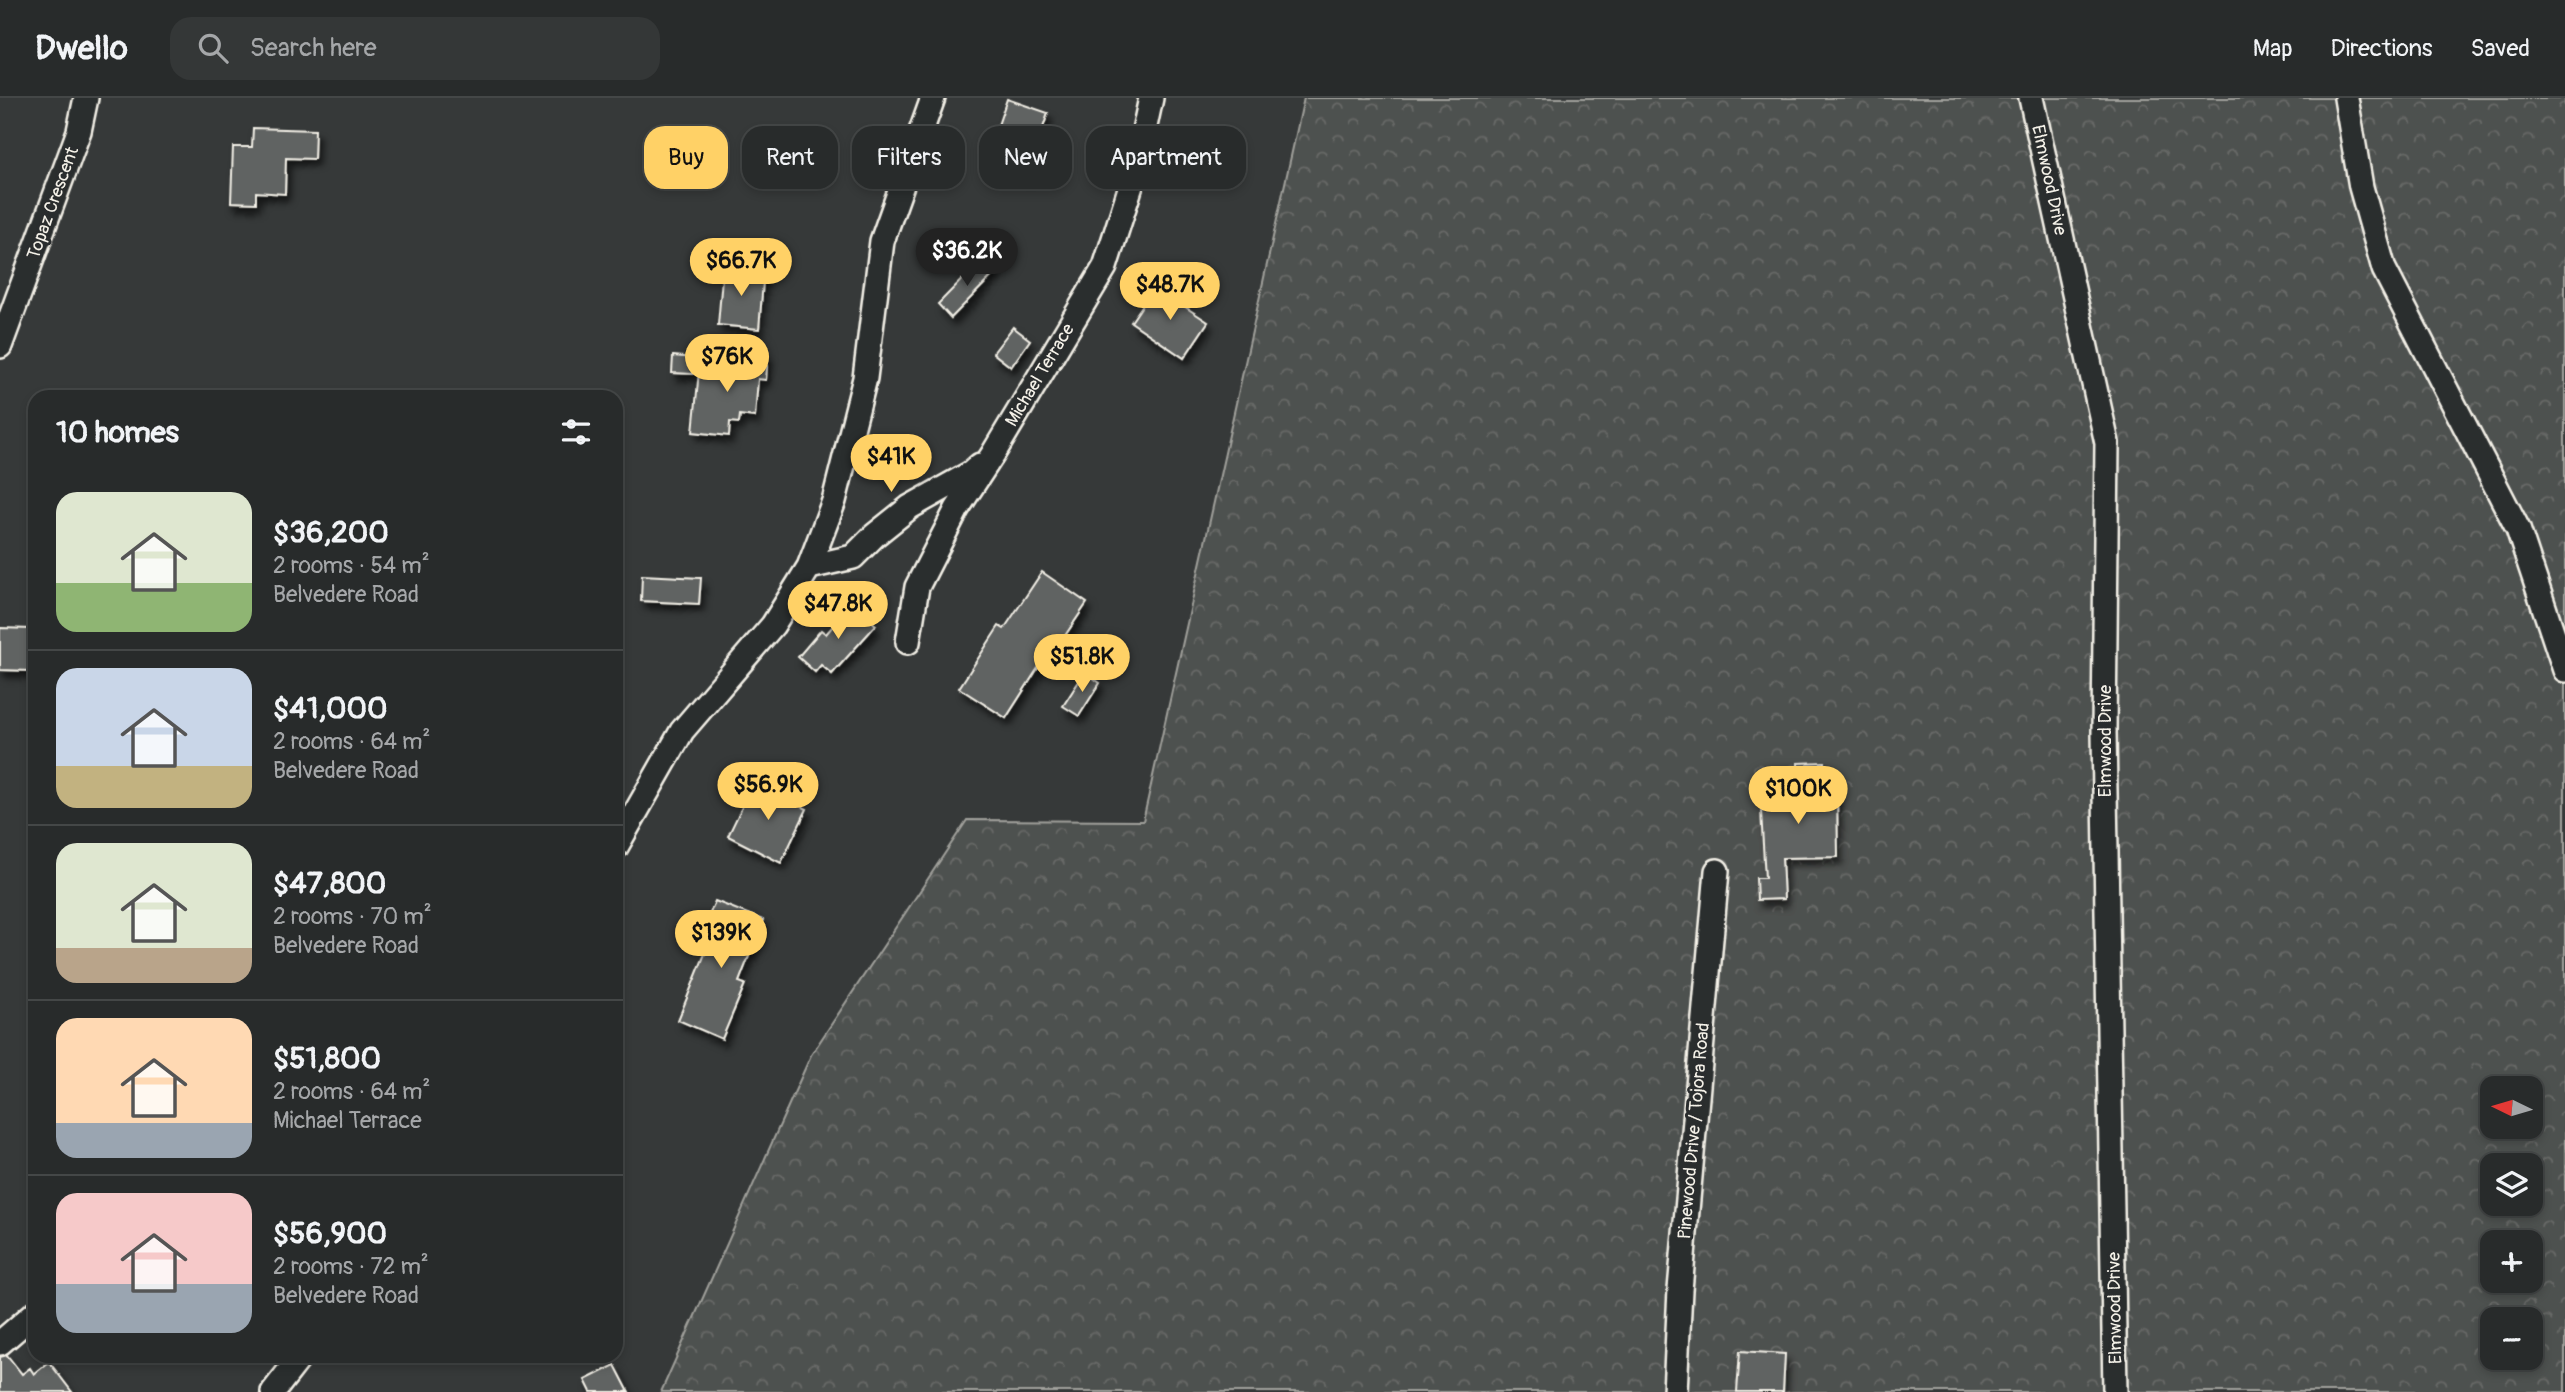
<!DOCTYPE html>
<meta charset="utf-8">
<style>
body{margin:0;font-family:Pangolin,sans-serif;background:#343737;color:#f1f3f6;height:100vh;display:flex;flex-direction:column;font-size:26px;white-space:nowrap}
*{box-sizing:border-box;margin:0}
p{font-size:23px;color:#a5a7a9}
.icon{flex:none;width:38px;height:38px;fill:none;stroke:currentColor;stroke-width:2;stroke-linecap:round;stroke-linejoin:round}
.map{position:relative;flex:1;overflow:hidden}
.sheet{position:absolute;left:28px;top:292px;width:595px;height:973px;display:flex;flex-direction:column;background:#282b2b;border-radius:21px;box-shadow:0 4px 10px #0003,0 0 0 2px #444747}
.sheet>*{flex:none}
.top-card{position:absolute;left:644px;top:28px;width:665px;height:63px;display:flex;gap:14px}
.needle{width:46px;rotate:275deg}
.fabs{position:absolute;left:2480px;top:978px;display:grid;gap:14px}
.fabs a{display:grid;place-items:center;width:63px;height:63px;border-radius:14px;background:#282b2b;box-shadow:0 4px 10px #0003,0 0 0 2px #444747;font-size:35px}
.price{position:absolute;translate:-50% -60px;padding:0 16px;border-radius:24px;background:#ffd166;color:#111;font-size:23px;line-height:46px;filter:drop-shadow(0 2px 4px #0008)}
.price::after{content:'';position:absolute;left:50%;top:42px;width:21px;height:16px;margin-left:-10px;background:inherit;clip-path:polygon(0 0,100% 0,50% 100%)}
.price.current{background:#222;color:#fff}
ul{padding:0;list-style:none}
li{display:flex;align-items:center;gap:21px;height:175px;padding:0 28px}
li+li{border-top:2px solid #444747}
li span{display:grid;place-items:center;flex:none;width:196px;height:140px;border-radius:21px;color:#555}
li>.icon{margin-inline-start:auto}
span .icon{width:84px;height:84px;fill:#fffc;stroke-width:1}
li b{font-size:30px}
h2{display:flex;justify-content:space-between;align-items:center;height:84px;padding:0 28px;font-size:30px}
.pill{padding:0 24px;border-radius:21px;background:#282b2b;box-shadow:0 4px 10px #0003,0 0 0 2px #444747;font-size:24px;line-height:63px}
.pill.current{background:#ffd166;color:#111}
header{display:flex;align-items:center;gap:42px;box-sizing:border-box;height:98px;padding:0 35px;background:#282b2b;border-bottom:2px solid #444747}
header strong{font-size:33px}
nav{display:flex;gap:38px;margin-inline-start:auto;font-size:24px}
.search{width:490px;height:63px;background:#343737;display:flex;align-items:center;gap:18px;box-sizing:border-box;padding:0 24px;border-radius:21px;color:#a5a7a9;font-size:26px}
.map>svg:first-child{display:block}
.forest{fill:url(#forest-crowns);stroke:#a1a19c;stroke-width:2;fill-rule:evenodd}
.building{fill:#616362;stroke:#f4f1e8;stroke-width:2;filter:url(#shadow)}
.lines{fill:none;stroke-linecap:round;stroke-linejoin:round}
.minor-casing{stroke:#f4f1e8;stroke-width:28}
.minor{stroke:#2a2d2e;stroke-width:23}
.labels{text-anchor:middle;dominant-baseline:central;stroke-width:6;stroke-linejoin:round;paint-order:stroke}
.street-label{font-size:18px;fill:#f4f1e8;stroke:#2a2d2e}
</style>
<header>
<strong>Dwello</strong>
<div class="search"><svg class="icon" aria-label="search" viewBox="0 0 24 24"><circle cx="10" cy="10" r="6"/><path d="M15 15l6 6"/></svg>Search here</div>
<nav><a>Map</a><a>Directions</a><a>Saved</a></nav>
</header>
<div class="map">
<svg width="2565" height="1294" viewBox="0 0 2565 1294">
<defs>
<pattern id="forest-crowns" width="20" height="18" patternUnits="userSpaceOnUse" patternTransform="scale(1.75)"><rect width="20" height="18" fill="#4e514f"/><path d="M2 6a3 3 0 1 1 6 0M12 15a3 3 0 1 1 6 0" fill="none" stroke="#686a68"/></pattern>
<filter id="shadow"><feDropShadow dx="4" dy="7" stdDeviation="3.5" flood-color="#0009"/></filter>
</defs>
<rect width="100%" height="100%" fill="#363939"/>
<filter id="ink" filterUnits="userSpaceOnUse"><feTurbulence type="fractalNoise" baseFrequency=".0143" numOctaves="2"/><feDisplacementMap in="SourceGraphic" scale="14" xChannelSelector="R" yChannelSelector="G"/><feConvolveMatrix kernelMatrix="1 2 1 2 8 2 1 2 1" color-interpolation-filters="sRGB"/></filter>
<g filter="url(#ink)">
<path class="forest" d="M1304 0H2565V1294H661L811 957 967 722 1143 723ZM2492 990H2530V1029H2492ZM2492 1068H2530V1106H2492ZM2492 1144H2530V1183H2492ZM2492 1222H2530V1260H2492Z"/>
<path class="building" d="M1007 1 1048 15 1027 77 1005 70 1010 56 1004 54 1007 46 1000 43 1002 35 996 33Z
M253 30 315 32 314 61 286 60 285 96 256 94V105L231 104 233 49H252Z
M983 160 997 173 951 220 938 206Z
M723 168 764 172 759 231 718 227Z
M1155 189 1208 224 1184 260 1131 224Z
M1013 229 1030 242 1011 269 993 255Z
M748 256 768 257 766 282 758 281 755 319 740 317 739 325 730 324 729 338 693 334 700 263 747 267Z
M673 258 694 260 693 276 672 275Z
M1042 474 1087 505 1060 545 1056 542 1006 620 959 590 999 528 1004 531Z
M642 477 701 480 699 506 641 503Z
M852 506 876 527 832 576 821 567 815 574 798 559 821 532 826 536Z
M0 530 32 531 31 573 0 572Z
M1085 574 1100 585 1079 618 1063 608Z
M1825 664 1826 696H1837L1838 759 1782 760 1784 801 1757 802 1756 780H1765L1761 713 1775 712 1774 694H1784V672H1798V665Z
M754 684 807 711 781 765 728 738Z
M715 803 763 822 739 884 745 886 722 941 678 922 711 841 701 837Z
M1740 1253 1785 1256 1783 1294H1737Z
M7 1257 22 1276 30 1270 34 1276 49 1264 72 1294H0V1259Z
M615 1267 629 1294H591L585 1282Z"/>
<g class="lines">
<defs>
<path id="minor" d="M2031 0 2107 345 2104 634 2115 1294
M2346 0 2361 89 2384 171 2518 431 2565 572
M0 248 79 33 86 0
M809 469 853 459 875 437 910 409 971 375 980 367
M908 544 917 489 957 411 993 356 1105 169 1135 75 1151 0
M616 749 682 633 773 527 809 469 834 403 865 280 882 143 933 0
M0 1245 35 1215
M273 1294 301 1258
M1675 1294 1680 1192 1717 773"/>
</defs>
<use href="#minor" class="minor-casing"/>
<use href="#minor" class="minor"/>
</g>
</g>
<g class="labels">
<g class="street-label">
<text transform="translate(2049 82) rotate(78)">Elmwood Drive</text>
<text transform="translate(53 105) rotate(-70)">Topaz Crescent</text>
<text transform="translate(1040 277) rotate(-59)">Michael Terrace</text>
<text transform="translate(2105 643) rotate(-90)">Elmwood Drive</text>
<text transform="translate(1694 1033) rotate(-85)">Pinewood Drive / Tojora Road</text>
<text transform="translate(2115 1210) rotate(-91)">Elmwood Drive</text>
</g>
</g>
</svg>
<div class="fabs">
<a><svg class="needle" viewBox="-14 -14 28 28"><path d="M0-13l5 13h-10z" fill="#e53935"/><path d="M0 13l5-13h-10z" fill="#a5a7a9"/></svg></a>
<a><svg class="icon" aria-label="layers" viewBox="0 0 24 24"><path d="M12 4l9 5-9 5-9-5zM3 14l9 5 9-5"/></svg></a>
<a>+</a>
<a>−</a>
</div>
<b class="price current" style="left:967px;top:190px">$36.2K</b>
<b class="price" style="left:741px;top:200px">$66.7K</b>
<b class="price" style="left:1170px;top:224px">$48.7K</b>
<b class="price" style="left:727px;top:296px">$76K</b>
<b class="price" style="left:891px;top:396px">$41K</b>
<b class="price" style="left:838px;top:543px">$47.8K</b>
<b class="price" style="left:1082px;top:596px">$51.8K</b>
<b class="price" style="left:768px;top:724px">$56.9K</b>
<b class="price" style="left:1798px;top:728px">$100K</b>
<b class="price" style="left:721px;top:872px">$139K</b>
<div class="top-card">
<a class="pill current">Buy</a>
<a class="pill">Rent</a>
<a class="pill">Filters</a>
<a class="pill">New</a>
<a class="pill">Apartment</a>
</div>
<section class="sheet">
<h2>10 homes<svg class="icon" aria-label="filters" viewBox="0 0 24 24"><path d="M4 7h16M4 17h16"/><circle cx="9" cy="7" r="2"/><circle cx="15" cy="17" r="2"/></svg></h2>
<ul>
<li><span style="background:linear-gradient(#dfe7d0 65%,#8fb573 0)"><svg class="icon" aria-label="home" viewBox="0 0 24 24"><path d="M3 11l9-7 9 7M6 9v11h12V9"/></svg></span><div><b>$36,200</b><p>2 rooms · 54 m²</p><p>Belvedere Road</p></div></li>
<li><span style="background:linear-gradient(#c9d6e8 70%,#c2b280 0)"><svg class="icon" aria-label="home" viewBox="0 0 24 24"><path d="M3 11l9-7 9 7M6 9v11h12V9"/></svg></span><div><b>$41,000</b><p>2 rooms · 64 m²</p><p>Belvedere Road</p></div></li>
<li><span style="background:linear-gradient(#dfe7d0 75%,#b9a48a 0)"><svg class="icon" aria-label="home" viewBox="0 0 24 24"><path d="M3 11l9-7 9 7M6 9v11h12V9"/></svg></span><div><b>$47,800</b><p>2 rooms · 70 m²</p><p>Belvedere Road</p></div></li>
<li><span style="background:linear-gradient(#ffd9b3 75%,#9aa5b1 0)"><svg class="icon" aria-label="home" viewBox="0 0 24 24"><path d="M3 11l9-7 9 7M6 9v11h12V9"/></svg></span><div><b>$51,800</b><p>2 rooms · 64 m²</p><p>Michael Terrace</p></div></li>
<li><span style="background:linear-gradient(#f6c9c9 65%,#9aa5b1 0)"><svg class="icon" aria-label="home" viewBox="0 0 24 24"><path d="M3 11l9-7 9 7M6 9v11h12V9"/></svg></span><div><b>$56,900</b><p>2 rooms · 72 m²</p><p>Belvedere Road</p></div></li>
</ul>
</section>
</div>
